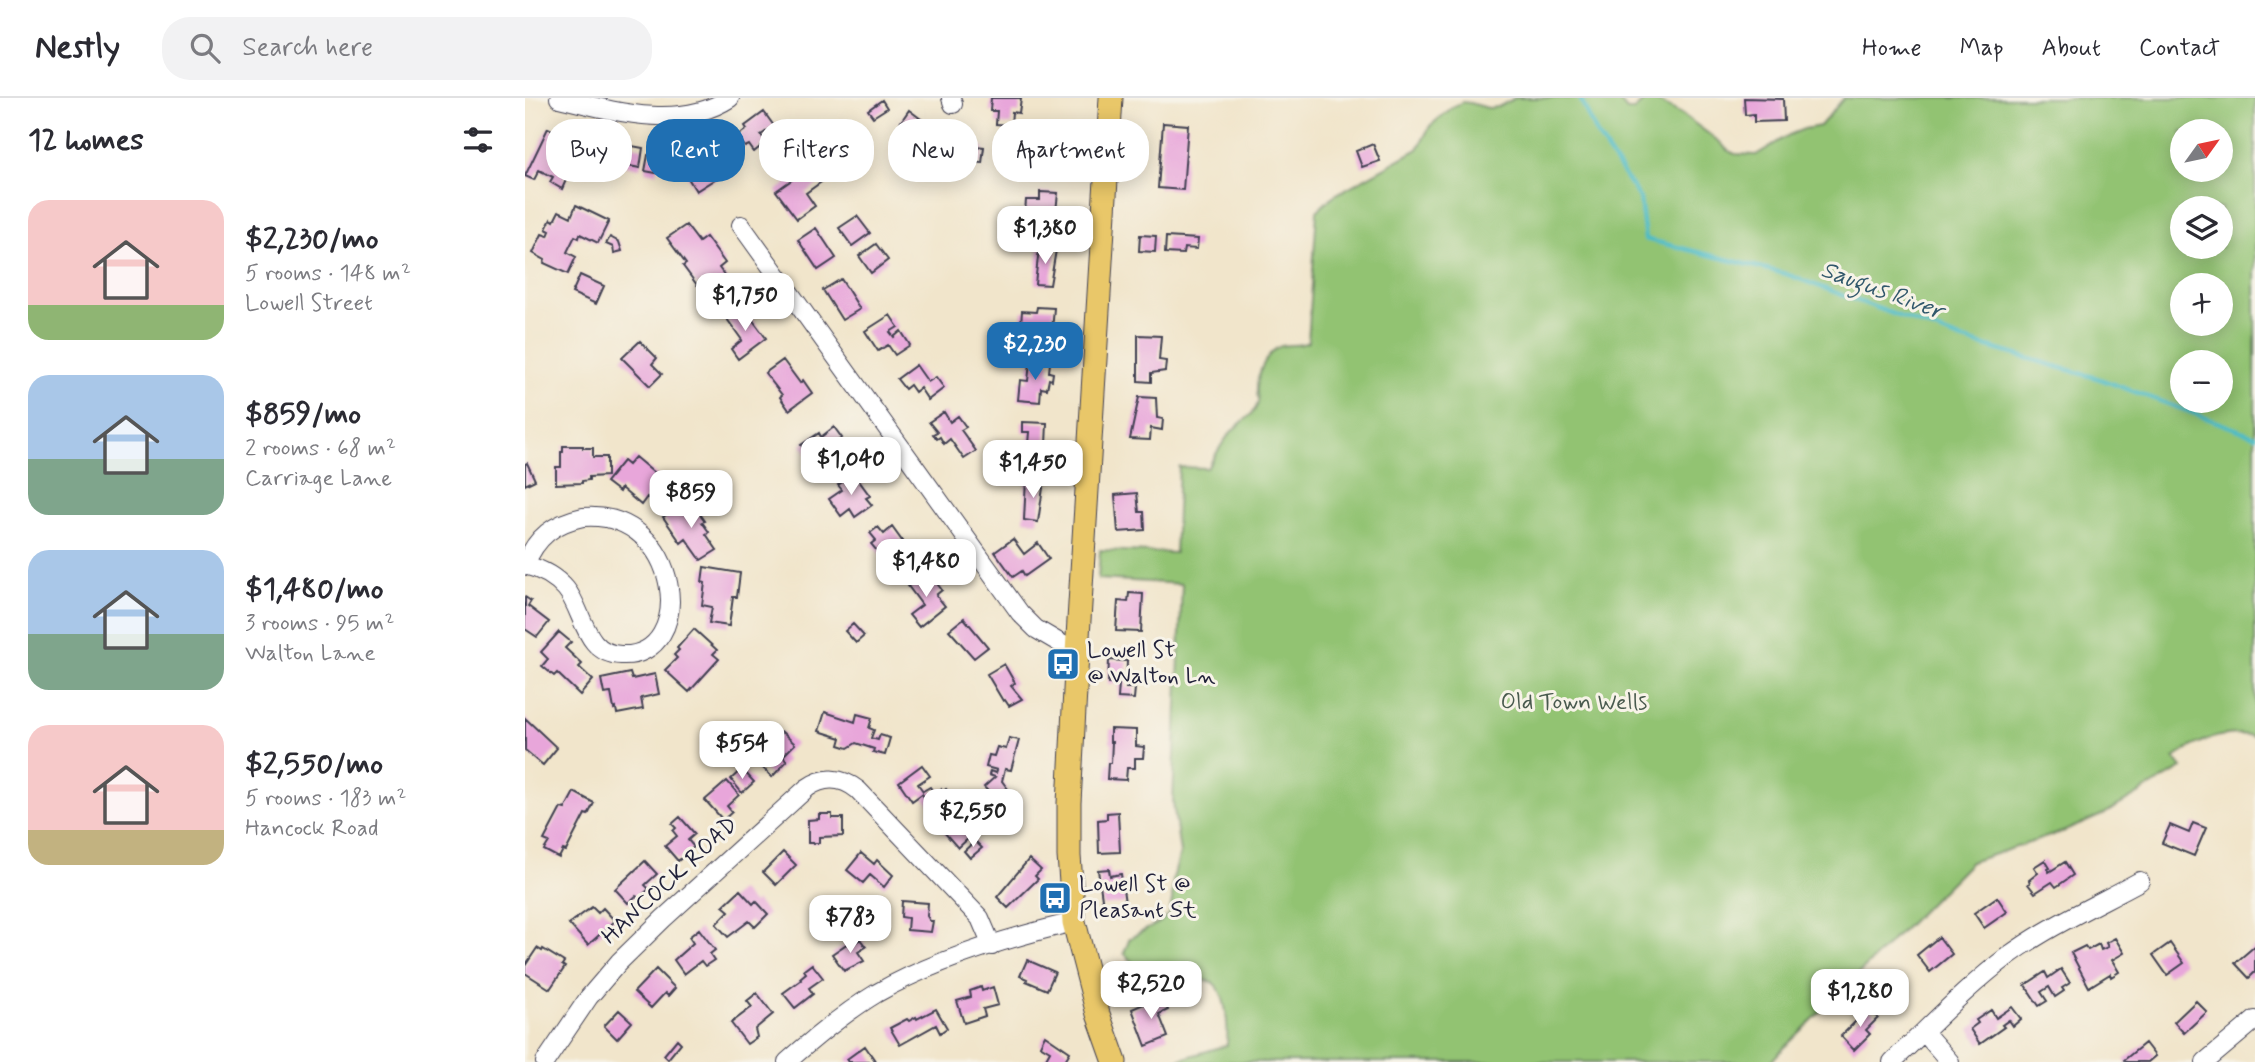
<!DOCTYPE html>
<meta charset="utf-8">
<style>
body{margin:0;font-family:Mynerve,sans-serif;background:#f2f2f3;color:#2b2b33;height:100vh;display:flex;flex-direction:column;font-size:26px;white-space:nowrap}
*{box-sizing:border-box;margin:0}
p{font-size:23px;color:#7c7c81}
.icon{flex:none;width:38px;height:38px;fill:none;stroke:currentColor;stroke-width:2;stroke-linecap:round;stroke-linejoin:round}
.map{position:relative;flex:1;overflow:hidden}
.details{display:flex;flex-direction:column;background:#fff;width:525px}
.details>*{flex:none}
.hud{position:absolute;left:21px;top:21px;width:665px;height:63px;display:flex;gap:14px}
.needle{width:46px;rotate:57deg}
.fabs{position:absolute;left:1645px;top:21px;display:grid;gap:14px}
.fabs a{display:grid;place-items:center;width:63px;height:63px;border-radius:50%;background:#fff;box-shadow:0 4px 18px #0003;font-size:35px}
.price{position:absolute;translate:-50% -60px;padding:0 16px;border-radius:14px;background:#fff;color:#222;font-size:23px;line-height:46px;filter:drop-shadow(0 2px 4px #0008)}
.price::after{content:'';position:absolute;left:50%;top:42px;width:21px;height:16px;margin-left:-10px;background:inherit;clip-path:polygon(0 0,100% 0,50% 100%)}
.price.active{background:#1f6fb2;color:#fff}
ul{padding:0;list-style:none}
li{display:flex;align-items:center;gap:21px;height:175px;padding:0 28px}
li span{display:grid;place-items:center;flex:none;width:196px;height:140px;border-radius:21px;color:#555}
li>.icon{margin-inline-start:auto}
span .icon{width:84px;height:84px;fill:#fffc;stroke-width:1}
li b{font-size:30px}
h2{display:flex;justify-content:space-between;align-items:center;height:84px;padding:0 28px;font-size:30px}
.chip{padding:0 24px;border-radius:28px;background:#fff;box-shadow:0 4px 18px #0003;font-size:24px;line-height:63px}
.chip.active{background:#1f6fb2;color:#fff}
header{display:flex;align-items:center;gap:42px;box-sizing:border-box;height:98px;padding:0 35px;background:#fff;border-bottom:2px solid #e1e1e2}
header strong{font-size:33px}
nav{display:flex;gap:38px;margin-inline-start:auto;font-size:24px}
.search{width:490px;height:63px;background:#f2f2f3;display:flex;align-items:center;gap:18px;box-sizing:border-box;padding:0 24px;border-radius:28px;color:#7c7c81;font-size:26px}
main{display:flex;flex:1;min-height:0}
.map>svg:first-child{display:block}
.green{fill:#92c372;stroke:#5a7256;stroke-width:2;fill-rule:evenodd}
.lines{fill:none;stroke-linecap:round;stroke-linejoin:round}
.stream{stroke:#4ebcc6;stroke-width:4.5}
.building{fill:#e8a6da}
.minor-casing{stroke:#413f51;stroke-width:20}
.major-casing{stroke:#413f51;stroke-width:25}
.minor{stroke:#fff;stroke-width:18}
.major{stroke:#e9c769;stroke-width:23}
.labels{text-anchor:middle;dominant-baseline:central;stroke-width:6;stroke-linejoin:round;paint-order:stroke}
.poi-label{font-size:23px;fill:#22223b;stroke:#f7f3e8;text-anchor:start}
.park-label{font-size:23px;fill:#495a4e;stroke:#f7f3e8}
.street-label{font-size:23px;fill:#22223b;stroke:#f7f3e8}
.water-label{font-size:24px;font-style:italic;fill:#31586c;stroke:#f7f3e8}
</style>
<header>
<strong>Nestly</strong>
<div class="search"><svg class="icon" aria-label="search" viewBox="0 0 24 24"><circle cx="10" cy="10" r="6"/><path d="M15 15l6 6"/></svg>Search here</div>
<nav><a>Home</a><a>Map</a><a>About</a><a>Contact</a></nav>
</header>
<main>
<section class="details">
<h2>12 homes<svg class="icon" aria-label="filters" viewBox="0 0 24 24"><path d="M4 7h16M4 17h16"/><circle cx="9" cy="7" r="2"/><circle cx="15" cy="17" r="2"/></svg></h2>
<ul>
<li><span style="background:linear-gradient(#f6c9c9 75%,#8fb573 0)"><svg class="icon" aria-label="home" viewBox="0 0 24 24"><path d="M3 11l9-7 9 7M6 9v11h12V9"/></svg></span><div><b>$2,230/mo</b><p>5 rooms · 148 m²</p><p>Lowell Street</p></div></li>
<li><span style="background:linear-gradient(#a9c7e8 60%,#7fa58c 0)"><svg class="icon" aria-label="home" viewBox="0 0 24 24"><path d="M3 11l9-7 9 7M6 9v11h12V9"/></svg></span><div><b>$859/mo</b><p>2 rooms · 68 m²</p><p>Carriage Lane</p></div></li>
<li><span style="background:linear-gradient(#a9c7e8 60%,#7fa58c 0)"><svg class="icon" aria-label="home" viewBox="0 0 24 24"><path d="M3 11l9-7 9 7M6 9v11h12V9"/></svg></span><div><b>$1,480/mo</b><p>3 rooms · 95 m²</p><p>Walton Lane</p></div></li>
<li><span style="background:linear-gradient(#f6c9c9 75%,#c2b280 0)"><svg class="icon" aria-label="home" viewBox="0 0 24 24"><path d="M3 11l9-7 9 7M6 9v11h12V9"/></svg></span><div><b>$2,550/mo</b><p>5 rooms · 183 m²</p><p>Hancock Road</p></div></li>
</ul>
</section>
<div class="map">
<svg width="1730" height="964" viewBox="0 0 1730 964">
<rect width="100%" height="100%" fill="#f7f3e8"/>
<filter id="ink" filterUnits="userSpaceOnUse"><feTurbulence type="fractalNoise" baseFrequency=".0143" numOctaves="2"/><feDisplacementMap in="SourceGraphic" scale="14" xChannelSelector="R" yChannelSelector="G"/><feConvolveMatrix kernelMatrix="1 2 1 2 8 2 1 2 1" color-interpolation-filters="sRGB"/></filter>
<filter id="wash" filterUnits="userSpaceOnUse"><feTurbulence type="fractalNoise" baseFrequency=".00686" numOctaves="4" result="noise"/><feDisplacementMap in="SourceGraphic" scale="28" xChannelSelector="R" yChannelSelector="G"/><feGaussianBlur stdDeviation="1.57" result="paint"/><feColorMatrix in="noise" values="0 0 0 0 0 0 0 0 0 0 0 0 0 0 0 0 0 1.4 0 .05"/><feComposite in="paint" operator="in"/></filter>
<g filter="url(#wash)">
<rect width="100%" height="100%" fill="#f1e5cb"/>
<path class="green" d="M990 0H1092L1102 12H1109L1122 0H1126L1157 16 1196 45 1202 52 1210 56 1231 57 1264 37 1279 31 1295 28 1319 0H1730V638C1699 632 1674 642 1649 660L1657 670 1579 716 1540 733 1446 764 1245 964H646L702 947C703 930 703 884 680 882 676 882 673 884 669 885 657 887 642 892 630 889L599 855 605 840 634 825 644 817 647 803 648 781 655 755 648 704 657 486 573 481 575 452 650 455 654 369 682 370C692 356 698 341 711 329 718 323 730 316 733 305 734 301 732 298 732 294 731 280 739 258 752 250 761 244 772 250 783 244L792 113 808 98 893 51 905 28 929 8 938 4 945 5 963 10 973 9ZM1696 33V72H1657V33ZM1696 110V149H1657V110ZM1657 187H1696V226H1657ZM1657 264H1696V303H1657Z"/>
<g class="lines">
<path class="stream" d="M1055 0 1072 37 1115 101 1120 141 1261 176 1435 241 1572 280 1730 338"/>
</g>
<g id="blocks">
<path class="building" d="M466 0H496L494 15 487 14 486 27 471 26 472 13H465Z
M1219 0 1258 1 1259 23 1229 24V16L1220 17Z
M357 2 362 10 348 19 343 12Z
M384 12 412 33 403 46 375 25Z
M239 14 249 28 236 37 241 44 229 54 224 47 220 49 212 38 222 31 220 28Z
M638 25 663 27 658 92 633 90Z
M23 30 45 41 31 70 41 75 38 80 41 82 37 91 25 84 28 79 14 72 9 82 0 78Z
M527 40 543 42 541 64 525 63 526 58 518 57 519 49H526Z
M426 43 450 45V48L459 49 457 65 425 62Z
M86 44 118 50 115 70 83 64 84 61 76 60 78 49 85 51Z
M306 45 313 54 304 61 297 52Z
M848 46 855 63 837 69 831 53Z
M196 53 206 71 171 93 160 75Z
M123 57 134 59 131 75 120 73Z
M288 67 299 82 281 95 290 108 272 121 251 93Z
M515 94 533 95 529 132H515V124H518V115L500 114 501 102H515Z
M51 107 84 123 73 145 55 136 54 140 50 138 42 154 51 159 43 176 19 165 20 162 8 155 17 136 23 138 25 133 21 131 26 121 29 123 34 113 46 119Z
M332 118 345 135 327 148 314 130Z
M161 127 174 144 181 139 200 165 194 170 208 189 190 202 177 184 172 187 158 168 161 166 142 140Z
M291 130 311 160 293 172 273 142Z
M615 137 631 138 630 154 614 153Z
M85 139 94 144 97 153 89 155 88 149 81 146Z
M641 139 673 141 672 151 659 150 658 156 640 155Z
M351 146 363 162 346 175 334 158Z
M514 150 531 152 525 187 510 186Z
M55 177 79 188 71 206 47 195Z
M316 181 335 211 317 222 298 192Z
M218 209 241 240 213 261 206 251 217 242 202 221Z
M512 209 529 210 527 233 522 232 521 247 500 245 501 236 510 237 511 227 496 226 497 213 511 214Z
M365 217 373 229 365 234 369 239 376 233 385 247 370 257 363 247 353 253 340 233Z
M613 237 636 238 634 262 641 263 640 273 626 275V284L613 283Z
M115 243 132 260 127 266 137 276 125 288 97 260Z
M258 262 275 285 278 282 287 295 264 312 255 299 257 297 240 275Z
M512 263 525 265 524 274 528 275 527 282 524 281 522 291 516 290 515 304 493 302 495 282 503 283 505 265 512 266Z
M391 267 403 284 411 279 419 290 403 302 395 290 390 294 385 287 380 291 372 281Z
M614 299 631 300 632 320 638 321 637 332 626 330 625 342 605 341Z
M419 314 425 324 433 318 441 329 436 332 451 353 439 361 425 341 419 346 415 339 412 341 408 336 412 334 404 324Z
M497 324 522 325 521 347H518L517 363 505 362 506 346H503L504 334H497Z
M309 329 317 340 308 346 312 351 297 362 292 354 285 359 276 347 294 335 296 339Z
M38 348H58V350H68V359H82V378L64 379V382L57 383V385L31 386V369H36V354H38Z
M110 359 135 380 133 383 147 394 135 409 122 399 116 407 96 390 94 394 81 384 98 363 103 367Z
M2 365 10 382 0 387V366Z
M292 367 297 375 285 383 280 376Z
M329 376 345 398 341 400 347 407 330 419 325 411 316 418 304 401 317 392 313 387Z
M501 381 519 383 513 424 499 422Z
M612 395 614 414H619L620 432 593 434 590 397Z
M156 407 161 415 170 409 180 423 177 424 184 434 181 436 192 452 176 462 161 441 156 445 138 419Z
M353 429 359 436 367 429 380 447 371 454 380 466 366 477 360 469 364 467 346 446 351 442 345 435Z
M488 441 499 456 513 445 524 461 500 478 497 473 488 479 470 454Z
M179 469 215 475 212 499H208L204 528 184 525 187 509 177 507 180 485 177 484Z
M402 473 417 492 411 497 420 508 394 529 384 517 397 507 383 488Z
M604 495 618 496 616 534 591 533 593 503 603 504Z
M0 499 6 503 3 508 24 524 12 539 0 531Z
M439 520 463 549 449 560 424 532Z
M328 526 339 538 331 545 320 533Z
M169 531 192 552 188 556 194 561 164 594 140 572 152 560 149 557 154 552 152 550Z
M34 534 46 544 40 550 57 566 54 569 68 582 55 597 32 575 29 578 17 568 23 561 16 554Z
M584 562 602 563 601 590H610L609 601 593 600 594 586H583Z
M479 566 490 585 486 588 497 601 484 608 480 602 478 603 462 576Z
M105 575 107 581 130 576 134 596 116 600 118 611 92 616 91 610 89 611 86 595 79 596 76 581Z
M300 614 330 624 332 616 347 620 344 630 349 632 346 640 353 642 355 637 365 640 360 657 348 654 349 651 331 645 323 650 314 647 316 640 294 633Z
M0 620 32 650 18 667 0 652Z
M585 631 611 632V648L619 649 618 660H610V670H602L601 682 582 681 583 665H586L587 644H585Z
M257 634 270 646 258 658 262 663 247 679 233 665 248 650 245 647Z
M484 640 494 642 486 672 480 671 477 683 483 691 470 701 459 689 470 679 464 677 465 673 471 675 472 672 461 669 464 657 469 658 472 649 481 651Z
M397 667 405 678 393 686 398 693 405 689 410 696 416 691 418 694 421 691 426 697 407 710 397 696 387 703 374 684Z
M217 671 229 684 217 695 206 681Z
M202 683 214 697 202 708 207 714 198 722 180 702Z
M49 694 69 705 63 717 60 716 41 753 38 752 34 760 19 752 24 744 19 742 36 710 40 711Z
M593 714 595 754 574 755 573 722 582 721V715Z
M294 716H307V720H318V738L294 739V745H283V722L294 721Z
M155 719 170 736 163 742 169 749 153 763 140 748 152 738 148 733 151 730 147 726Z
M432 722 446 738 433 750 418 733Z
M1668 725 1681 730 1669 758 1637 745 1645 727 1664 735Z
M450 743 457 750 445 760 439 753Z
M258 754 271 767 251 787 238 774Z
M336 755 349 766 352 762 368 777 359 789 345 777 338 785 322 772Z
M504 761 516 772 510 778 513 781 483 810 472 799Z
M1520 762 1525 770 1523 771 1524 774 1540 764 1548 777 1531 789 1527 784 1510 795 1503 786 1505 785 1504 782 1513 775 1509 769Z
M120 763 132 776 120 787 124 791 114 800 111 798 103 805 90 791Z
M584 771 585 778 596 776 600 805 578 808 573 772Z
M215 792 228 806 231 803 243 816 230 829 224 823 203 839 191 826 204 813 198 808Z
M1472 799 1482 814 1459 830 1449 815Z
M377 803 403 805 402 818 405 823H408L406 834 382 832 383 820 376 819Z
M67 809 73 815 78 810 90 823 63 847 44 826Z
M174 831 190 852 185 856 189 862 180 868 176 863 159 876 149 862 168 845 164 839Z
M1414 839 1427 856 1405 874 1392 857Z
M1590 840 1599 855 1587 862 1594 874 1586 879 1585 876 1564 889 1546 855 1560 848 1563 852 1574 846 1576 852 1583 849 1581 845Z
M335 841 341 849 333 854 339 863 319 873 307 856 326 843 328 846Z
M1645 845 1659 865 1642 877 1628 857Z
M1730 848V874L1724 880 1710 865Z
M12 850 17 853 18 851 39 864 37 867 40 869 25 891 0 875V868Z
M502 862 530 874 522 892 501 883 502 881 495 878Z
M287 866 298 880 284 890 288 896 270 910 258 895 276 882 275 880 281 875 279 872Z
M131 871 150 890 143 898 140 895 126 910 109 894Z
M1536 871 1545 885 1537 890 1539 893 1530 899 1524 889 1516 894 1522 903 1514 908 1500 887 1520 874 1523 880Z
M456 889 457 893 468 889 473 907 458 911 460 918 439 925 432 903 446 899 445 893Z
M232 895 248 916 230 931 232 939 222 946 206 925 227 909 222 903Z
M637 898 643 912 634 916 643 939 621 948 607 911Z
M1671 903 1682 914 1659 935 1649 924Z
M1487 909 1496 921 1488 928 1484 922 1477 927 1479 929 1455 946 1445 931 1453 925 1451 922 1466 912 1471 920Z
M1344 910 1353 920 1341 932 1345 936 1329 952 1316 938Z
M411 911 422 930 415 935 411 927 375 947 365 930 382 921 384 923 391 919 392 921Z
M94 912 107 924 92 941 79 928Z
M520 937 545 954 539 964H519L525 953 515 947Z
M152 941 156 945 143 961 139 957Z
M1620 945 1630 958 1623 964H1601L1599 962Z
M340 948 351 964H324L322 961Z"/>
</g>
</g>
<g filter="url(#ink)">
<use href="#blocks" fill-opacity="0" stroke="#413f51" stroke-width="2"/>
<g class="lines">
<defs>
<path id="minor" d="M34 0C88 13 154 33 205 0
M426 0 428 6
M216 127 495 515 511 531 552 555
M58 419C158 411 173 561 96 557 59 556 59 513 41 491 30 478 16 471 0 467 11 439 29 425 58 419Z
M1399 934 1425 964
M20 964 64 899 94 864 138 821 282 690C299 678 317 679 333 692L455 820 467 848
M262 964C290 939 319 915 352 895 408 863 486 839 549 824
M1367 964C1405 928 1442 889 1483 858 1524 828 1571 807 1615 783
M1680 964 1730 922"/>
<path id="major" d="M586 0 552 555 544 705V758L549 824 573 916 590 964"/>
</defs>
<use href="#minor" class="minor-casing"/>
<use href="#major" class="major-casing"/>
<use href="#minor" class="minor"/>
<use href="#major" class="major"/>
</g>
</g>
<defs>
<symbol id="bus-square" viewBox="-11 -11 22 22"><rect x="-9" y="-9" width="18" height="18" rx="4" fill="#1f6fb2" stroke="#f7f3e8"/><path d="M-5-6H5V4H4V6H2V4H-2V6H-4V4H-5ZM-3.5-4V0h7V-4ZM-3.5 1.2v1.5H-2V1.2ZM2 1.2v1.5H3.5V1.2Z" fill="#fff"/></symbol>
</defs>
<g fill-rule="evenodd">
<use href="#bus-square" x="519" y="547" width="38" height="38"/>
<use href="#bus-square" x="511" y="781" width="38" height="38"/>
</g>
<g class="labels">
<g class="poi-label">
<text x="562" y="553">Lowell St<tspan x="562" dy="26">@ Walton Ln</tspan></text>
<text x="554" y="787">Lowell St @<tspan x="554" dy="26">Pleasant St</tspan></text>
</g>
<g class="park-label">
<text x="1049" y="605">Old Town Wells</text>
</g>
<g class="street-label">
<text transform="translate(145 783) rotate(-43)">HANCOCK ROAD</text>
</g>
<g class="water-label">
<text transform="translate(1357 193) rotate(20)">Saugus River</text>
</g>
</g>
</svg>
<div class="fabs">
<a><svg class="needle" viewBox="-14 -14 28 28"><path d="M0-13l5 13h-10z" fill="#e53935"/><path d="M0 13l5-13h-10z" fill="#7c7c81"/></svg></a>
<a><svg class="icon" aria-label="layers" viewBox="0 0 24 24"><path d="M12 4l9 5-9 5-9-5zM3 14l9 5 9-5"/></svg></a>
<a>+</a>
<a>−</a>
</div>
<b class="price" style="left:520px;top:168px">$1,380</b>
<b class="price" style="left:220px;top:235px">$1,750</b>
<b class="price active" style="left:510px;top:284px">$2,230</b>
<b class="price" style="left:326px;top:399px">$1,040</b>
<b class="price" style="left:508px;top:402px">$1,450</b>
<b class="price" style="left:166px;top:432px">$859</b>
<b class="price" style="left:401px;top:501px">$1,480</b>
<b class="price" style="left:217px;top:683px">$554</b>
<b class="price" style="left:448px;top:751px">$2,550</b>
<b class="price" style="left:325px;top:857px">$783</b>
<b class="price" style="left:626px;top:923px">$2,520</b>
<b class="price" style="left:1335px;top:931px">$1,280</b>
<div class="hud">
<a class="chip">Buy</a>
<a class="chip active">Rent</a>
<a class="chip">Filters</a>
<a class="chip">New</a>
<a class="chip">Apartment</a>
</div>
</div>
</main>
